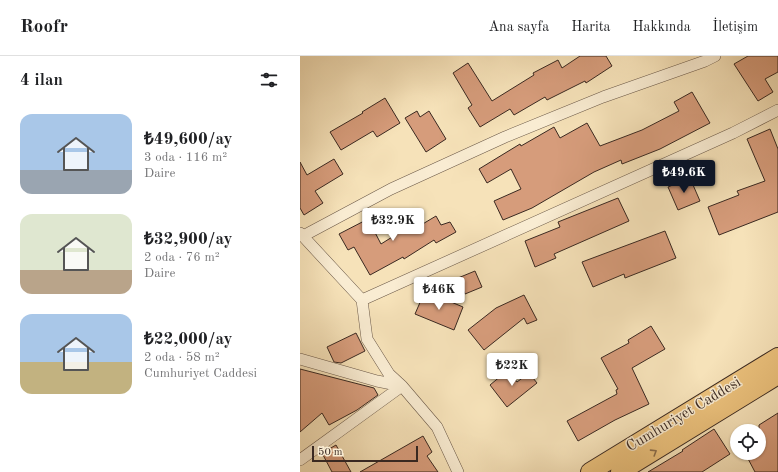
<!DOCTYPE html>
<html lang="tr">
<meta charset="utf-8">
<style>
body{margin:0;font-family:"Old Standard TT",serif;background:#f2f2f2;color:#202124;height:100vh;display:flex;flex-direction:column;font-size:15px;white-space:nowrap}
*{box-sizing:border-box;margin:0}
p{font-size:13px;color:#757577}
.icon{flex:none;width:22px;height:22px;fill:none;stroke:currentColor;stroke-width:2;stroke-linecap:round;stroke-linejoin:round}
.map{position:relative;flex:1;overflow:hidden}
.drawer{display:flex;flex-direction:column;background:#fff;width:300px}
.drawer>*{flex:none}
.controls{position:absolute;left:430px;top:368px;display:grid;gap:8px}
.controls a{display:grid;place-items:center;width:36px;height:36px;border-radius:50%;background:#fff;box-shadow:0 1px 3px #0004;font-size:20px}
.scale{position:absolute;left:12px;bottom:10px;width:106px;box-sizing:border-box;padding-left:4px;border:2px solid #3a2921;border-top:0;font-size:11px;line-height:14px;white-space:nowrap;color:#3a2921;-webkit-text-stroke:3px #f9ecd2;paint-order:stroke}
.price{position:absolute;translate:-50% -34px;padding:0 9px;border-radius:4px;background:#fff;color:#222;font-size:13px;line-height:26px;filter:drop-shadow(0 1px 2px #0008)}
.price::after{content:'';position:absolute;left:50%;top:24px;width:12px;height:9px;margin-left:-6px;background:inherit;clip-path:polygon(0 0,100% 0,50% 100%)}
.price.current{background:#111827;color:#fff}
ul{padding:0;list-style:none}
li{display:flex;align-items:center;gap:12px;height:100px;padding:0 20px}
li span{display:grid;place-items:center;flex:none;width:112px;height:80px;border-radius:12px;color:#555}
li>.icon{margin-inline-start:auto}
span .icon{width:48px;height:48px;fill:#fffc;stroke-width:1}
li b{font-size:17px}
h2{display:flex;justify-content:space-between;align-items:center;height:48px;padding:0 20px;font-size:17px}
header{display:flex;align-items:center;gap:24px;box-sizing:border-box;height:56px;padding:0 20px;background:#fff;border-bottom:1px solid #e0e0e0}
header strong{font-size:19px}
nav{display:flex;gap:22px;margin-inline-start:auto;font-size:14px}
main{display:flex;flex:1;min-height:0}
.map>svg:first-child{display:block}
.building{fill:#d69c7b;stroke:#3a2921}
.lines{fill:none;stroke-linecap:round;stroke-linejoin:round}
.minor-casing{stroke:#695747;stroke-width:12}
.primary-casing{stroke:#3a2921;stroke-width:20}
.minor{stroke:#f9ecd2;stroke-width:11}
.primary{stroke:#ebc17c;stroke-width:18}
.oneway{stroke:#8a6d4a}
.labels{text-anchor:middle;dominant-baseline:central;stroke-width:3;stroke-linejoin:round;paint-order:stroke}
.street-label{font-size:15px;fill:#3a2921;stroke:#f9ecd2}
</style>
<header>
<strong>Roofr</strong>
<nav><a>Ana sayfa</a><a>Harita</a><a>Hakkında</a><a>İletişim</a></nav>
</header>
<main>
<section class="drawer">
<h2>4 ilan<svg class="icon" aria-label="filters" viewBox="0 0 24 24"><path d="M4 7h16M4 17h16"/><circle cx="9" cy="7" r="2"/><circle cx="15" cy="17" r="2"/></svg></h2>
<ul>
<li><span style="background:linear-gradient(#a9c7e8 70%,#9aa5b1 0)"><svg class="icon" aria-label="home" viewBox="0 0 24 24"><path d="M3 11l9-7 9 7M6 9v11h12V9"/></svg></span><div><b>₺49,600/ay</b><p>3 oda · 116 m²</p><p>Daire</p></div></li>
<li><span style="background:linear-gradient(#dfe7d0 70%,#b9a48a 0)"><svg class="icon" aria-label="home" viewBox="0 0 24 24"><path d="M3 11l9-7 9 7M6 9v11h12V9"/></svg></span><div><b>₺32,900/ay</b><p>2 oda · 76 m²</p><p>Daire</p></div></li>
<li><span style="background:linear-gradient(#a9c7e8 60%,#c2b280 0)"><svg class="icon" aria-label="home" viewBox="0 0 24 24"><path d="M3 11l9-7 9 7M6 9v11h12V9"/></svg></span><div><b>₺22,000/ay</b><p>2 oda · 58 m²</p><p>Cumhuriyet Caddesi</p></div></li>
</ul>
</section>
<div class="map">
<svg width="478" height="416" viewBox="0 0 478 416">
<rect width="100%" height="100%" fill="#f6e2b9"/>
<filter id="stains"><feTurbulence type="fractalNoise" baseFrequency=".005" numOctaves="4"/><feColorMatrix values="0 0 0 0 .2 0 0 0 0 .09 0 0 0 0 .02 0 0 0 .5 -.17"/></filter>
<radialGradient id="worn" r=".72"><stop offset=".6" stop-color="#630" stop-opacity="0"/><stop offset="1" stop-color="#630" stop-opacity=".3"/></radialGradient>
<path class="building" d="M280 0H306L312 10 286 27 285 25 247 44 245 41 214 59 210 53 180 71 168 52 172 49 153 17 168 7 192 45 234 19 233 17 258 4 262 12Z
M448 0H478V16L465 23 473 36 458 45 434 8Z
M392 36 410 67 360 93 322 108 321 104 294 116 232 152 203 164 194 145 221 133 211 113 187 127 179 113 220 88 221 90 254 71 260 82 287 67 300 90 342 74 379 55 374 46Z
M85 42 100 67 77 81 73 75 41 94 30 76 63 57 62 56Z
M117 55 120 61 129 55 146 83 126 96 105 62Z
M470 73 478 93V156L419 179 408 151 439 139 437 135 465 125 447 83Z
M34 103 43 118 15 135 23 147 4 159 0 152V106L7 119Z
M390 122 400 145 378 154 368 131Z
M318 142 329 165 254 198 256 202 235 211 225 185 260 171 258 166Z
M136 160 141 169 150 166 156 176 136 187 134 184 104 203 103 201 70 219 54 191 48 194 39 178 68 163 81 188 113 168 116 172Z
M365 175 376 202 325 222 324 218 293 231 282 206Z
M175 215 182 231 165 238 158 222Z
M125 235 163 251 154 274 115 258Z
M224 239 237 264 227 268 224 262 184 294 168 274 196 252Z
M351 270 365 293 332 312 349 348 315 364 278 385 267 365 317 338 316 334 318 333 301 302 329 287 328 284Z
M56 277 65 295 41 307 34 306 27 291Z
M0 313 74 332 78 339 57 354 29 369 22 357 0 376Z
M208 314 217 326 229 317 237 327 207 351 190 329Z
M478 357V416H455L445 397H459V369Z
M414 373 430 398 402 416H348L383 395 382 394Z
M123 380 132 396 127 400 138 416H60Z
M36 389 51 416H32L22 397Z"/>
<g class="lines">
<defs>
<path id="minor" d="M0 177 62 244 67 283 89 318 102 330 137 371 158 416
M3 180 91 133 205 81 303 41 405 5 415 0
M62 244 433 77 478 54
M0 303 77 325 102 330
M0 404 102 330"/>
<path id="primary" d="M290 416 478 301
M320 416 478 319"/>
</defs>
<use href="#minor" class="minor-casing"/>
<use href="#primary" class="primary-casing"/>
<use href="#minor" class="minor"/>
<use href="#primary" class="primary"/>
</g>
<defs><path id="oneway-chevron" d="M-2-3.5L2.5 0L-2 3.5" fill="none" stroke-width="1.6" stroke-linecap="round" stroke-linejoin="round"/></defs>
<use class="oneway" href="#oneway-chevron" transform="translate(354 396) rotate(-32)"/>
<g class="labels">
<g class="street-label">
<text transform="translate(384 359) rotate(-31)">Cumhuriyet Caddesi</text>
</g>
</g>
<rect width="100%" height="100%" filter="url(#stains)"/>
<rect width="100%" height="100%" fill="url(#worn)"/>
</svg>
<div class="controls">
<a><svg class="icon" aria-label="locate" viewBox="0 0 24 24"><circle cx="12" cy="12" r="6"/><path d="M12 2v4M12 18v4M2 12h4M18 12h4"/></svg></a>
</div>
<div class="scale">50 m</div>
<b class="price current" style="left:384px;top:138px">₺49.6K</b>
<b class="price" style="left:93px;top:186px">₺32.9K</b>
<b class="price" style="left:139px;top:255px">₺46K</b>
<b class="price" style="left:212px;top:331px">₺22K</b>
</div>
</main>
